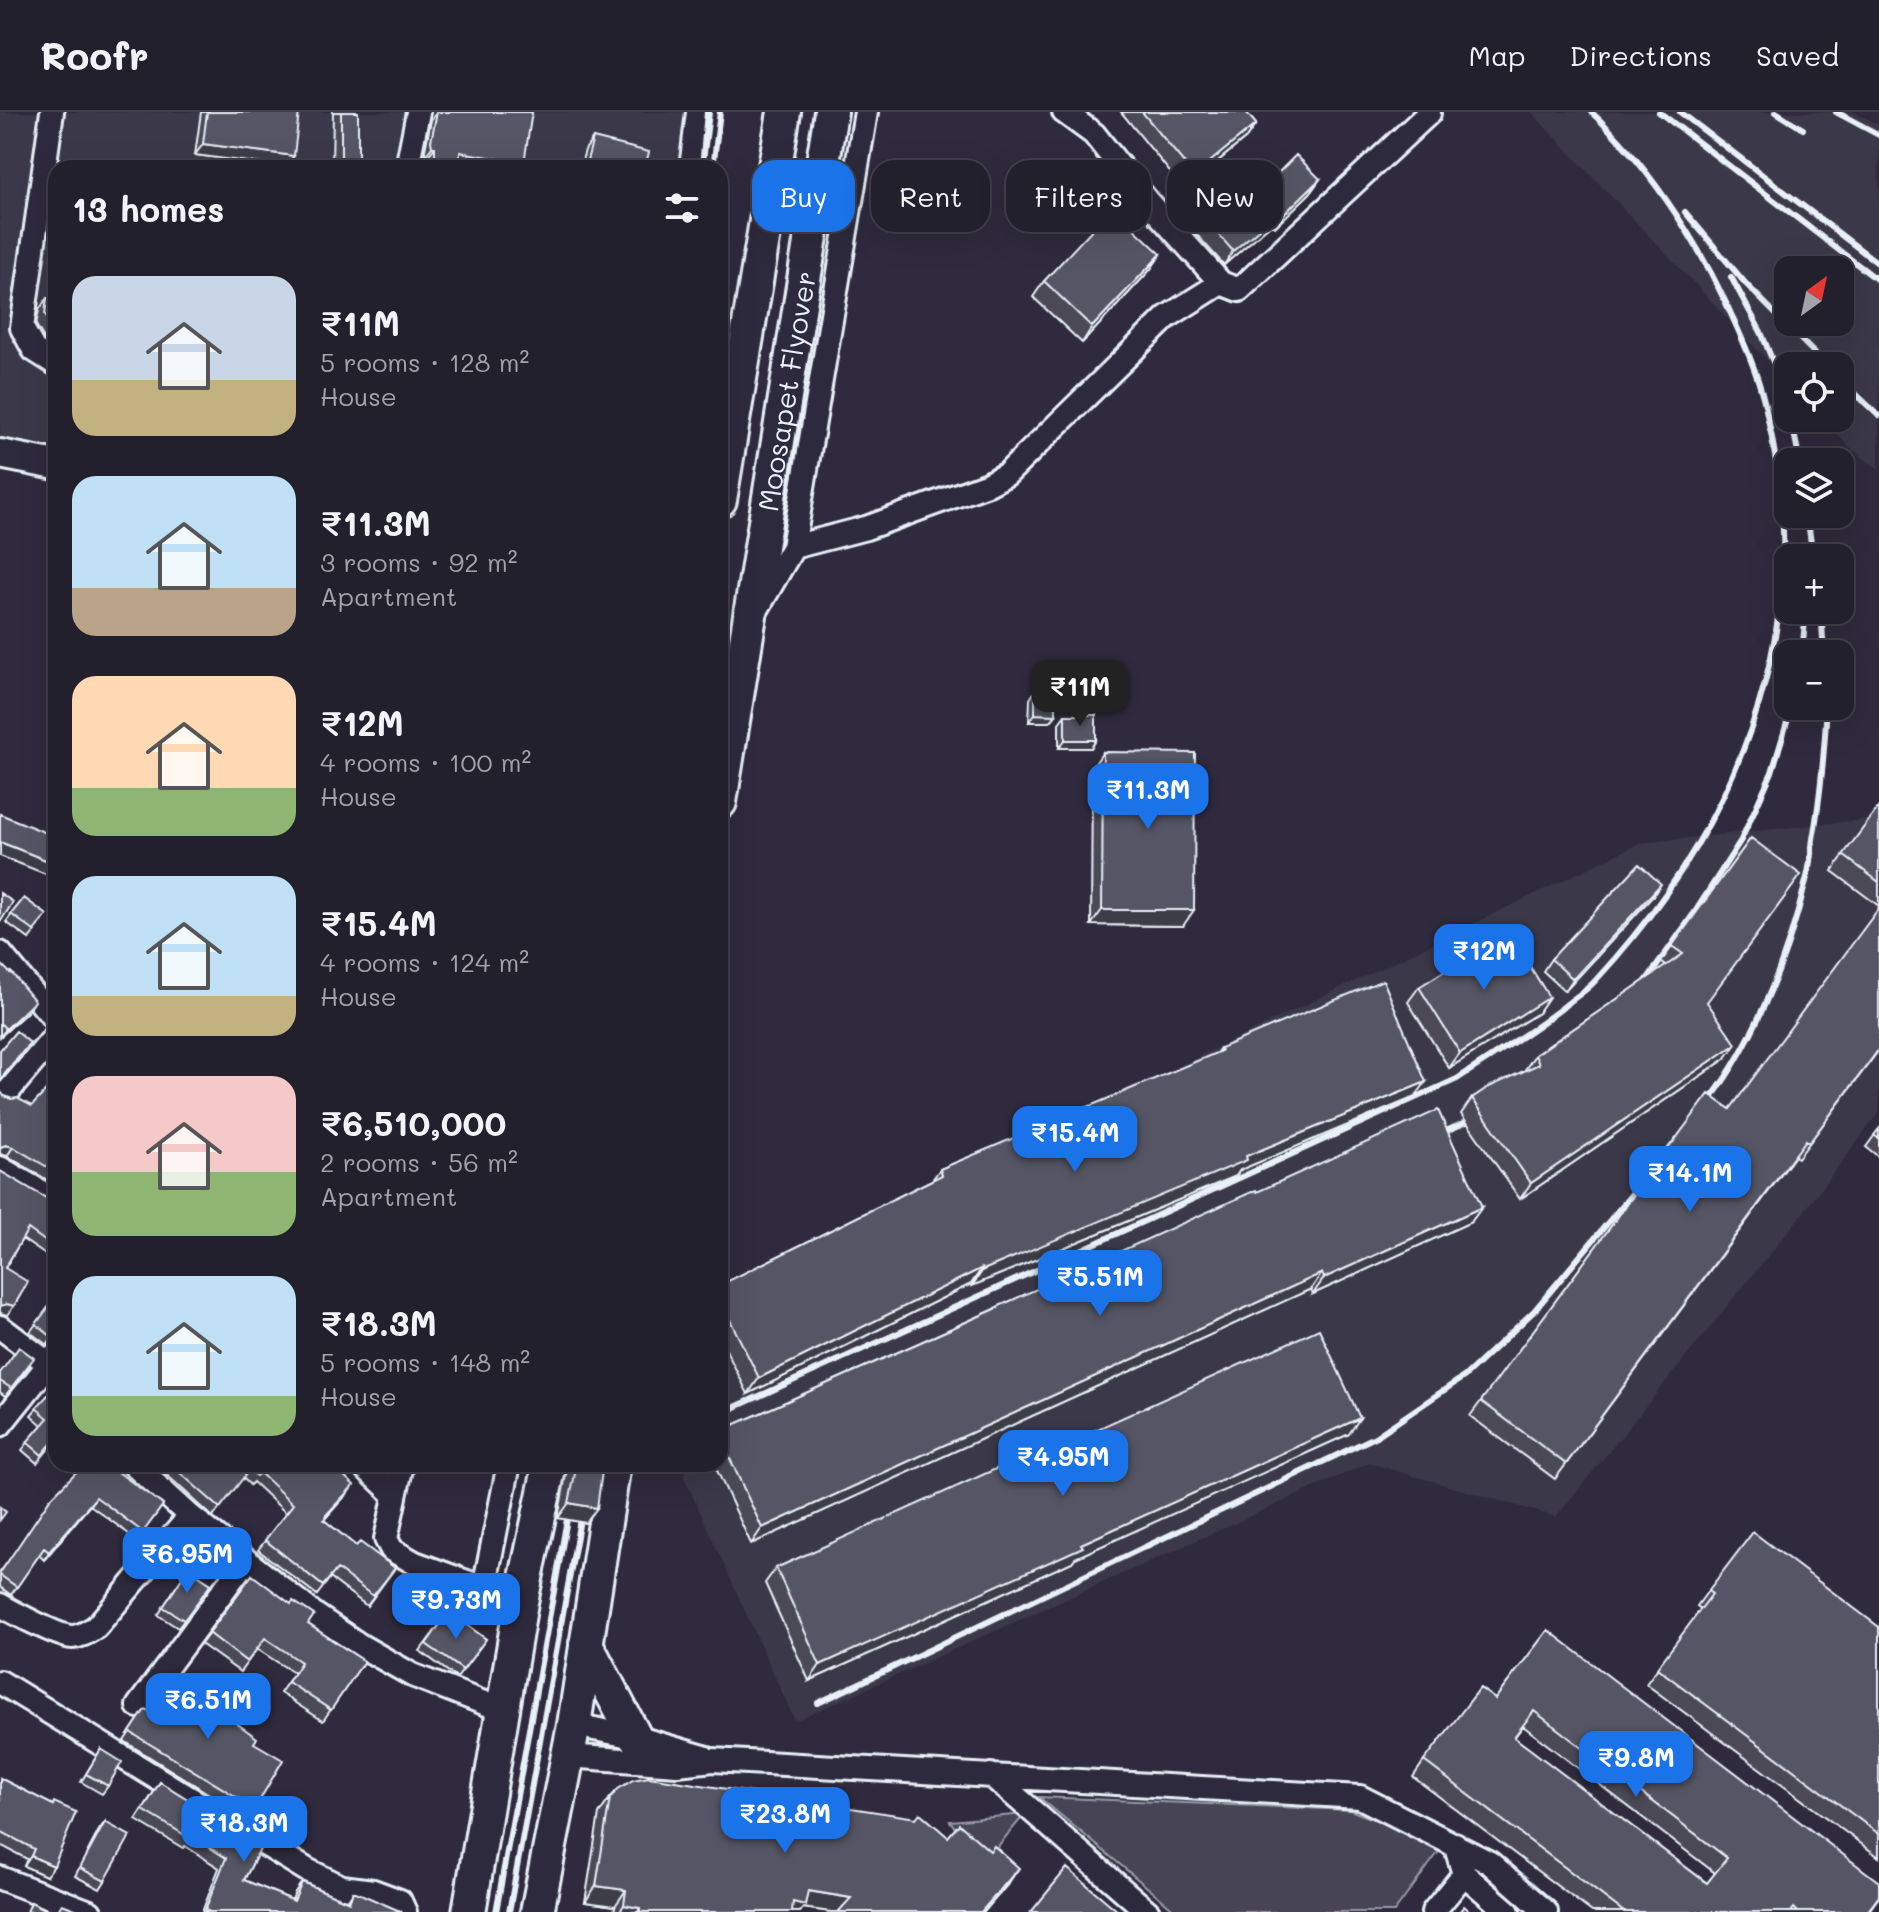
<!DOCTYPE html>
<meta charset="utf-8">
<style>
body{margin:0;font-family:Mali,sans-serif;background:#2b2836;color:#f1f3f6;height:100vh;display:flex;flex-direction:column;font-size:30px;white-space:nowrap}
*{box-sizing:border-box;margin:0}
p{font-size:26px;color:#a3a3aa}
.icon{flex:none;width:44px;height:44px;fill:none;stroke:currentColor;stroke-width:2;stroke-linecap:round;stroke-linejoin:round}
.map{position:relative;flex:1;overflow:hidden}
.side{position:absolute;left:48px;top:48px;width:680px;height:1312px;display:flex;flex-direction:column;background:#23202e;border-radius:24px;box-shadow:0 8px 32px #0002,0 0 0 2px #403e4a}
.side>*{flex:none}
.banner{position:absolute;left:752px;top:48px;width:760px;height:72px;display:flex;gap:16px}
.needle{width:52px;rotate:33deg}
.controls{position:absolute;left:1774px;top:144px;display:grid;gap:16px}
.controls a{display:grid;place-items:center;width:80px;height:80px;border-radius:16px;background:#23202e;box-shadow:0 8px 32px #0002,0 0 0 2px #403e4a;font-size:40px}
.price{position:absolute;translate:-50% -68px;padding:0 18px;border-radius:16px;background:#1a73e8;color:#fff;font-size:26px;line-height:52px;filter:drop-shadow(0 2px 4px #0008)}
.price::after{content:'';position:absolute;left:50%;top:48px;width:24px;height:18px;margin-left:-12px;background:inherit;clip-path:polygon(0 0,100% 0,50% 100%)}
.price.active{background:#222;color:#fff}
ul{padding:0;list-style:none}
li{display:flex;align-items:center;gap:24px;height:200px;padding:0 24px}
li span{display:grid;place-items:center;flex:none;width:224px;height:160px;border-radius:24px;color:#555}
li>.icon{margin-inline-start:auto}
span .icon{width:96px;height:96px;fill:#fffc;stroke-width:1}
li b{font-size:34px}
h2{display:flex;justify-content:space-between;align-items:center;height:96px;padding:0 24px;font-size:34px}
.chip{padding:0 28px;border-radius:24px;background:#23202e;box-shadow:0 8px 32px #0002,0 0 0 2px #403e4a;font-size:28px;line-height:72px}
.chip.active{background:#1a73e8;color:#fff}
header{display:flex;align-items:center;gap:48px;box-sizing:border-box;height:112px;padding:0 40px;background:#23202e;border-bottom:2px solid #403e4a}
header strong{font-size:38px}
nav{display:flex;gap:44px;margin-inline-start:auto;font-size:28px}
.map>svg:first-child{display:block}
.built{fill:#3b3749;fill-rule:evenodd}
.green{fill:#464455;stroke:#979aa6;stroke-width:2}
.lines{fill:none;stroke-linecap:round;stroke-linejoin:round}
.minor-casing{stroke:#e8f1f8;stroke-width:28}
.major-casing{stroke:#e8f1f8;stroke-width:34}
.highway-casing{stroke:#e8f1f8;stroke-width:38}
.minor{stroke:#2f2a3d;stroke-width:22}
.major{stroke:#2f2a3d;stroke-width:28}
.highway{stroke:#2f2a3d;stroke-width:32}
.rail{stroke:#e8f1f8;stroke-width:6}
.wall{fill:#4b4957;stroke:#e8f1f8;stroke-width:2;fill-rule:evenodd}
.shaded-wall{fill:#3d3c47;stroke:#e8f1f8;stroke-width:2}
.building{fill:#575565;stroke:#e8f1f8;stroke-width:2;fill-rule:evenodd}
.labels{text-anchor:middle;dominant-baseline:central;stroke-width:6;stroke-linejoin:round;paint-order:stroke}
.street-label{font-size:28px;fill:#e8f1f8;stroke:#2f2a3d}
</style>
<header>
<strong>Roofr</strong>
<nav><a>Map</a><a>Directions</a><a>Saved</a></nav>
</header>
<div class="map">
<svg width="1879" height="1800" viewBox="0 0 1879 1800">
<rect width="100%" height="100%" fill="#2f2a3d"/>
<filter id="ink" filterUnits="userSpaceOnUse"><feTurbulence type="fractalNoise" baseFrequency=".0125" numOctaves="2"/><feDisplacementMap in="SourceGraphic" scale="16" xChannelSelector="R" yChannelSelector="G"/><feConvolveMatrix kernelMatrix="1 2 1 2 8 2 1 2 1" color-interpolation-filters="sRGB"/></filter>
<g filter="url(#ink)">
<path class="built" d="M0 0H712L706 56H56V343L0 332Z
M1531 0H1853L1879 13V357L1851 337 1822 306H1840V254H1788V270ZM1788 158H1840V210H1788Z
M1879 706V1001L1804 1100 1556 1405 1369 1351 795 1609 684 1365 685 1352H720V1176L1640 731Z"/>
<path class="green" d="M1039 1685 1350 1698 1443 1734 1394 1800H1177Z
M1025 1702 982 1753 950 1709Z"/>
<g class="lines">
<defs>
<path id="minor" d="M52 0 22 216 34 238 56 252
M1064 0 1094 22 1147 89 1221 171 1239 178 1429 1
M407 56 418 0
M691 56 698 0
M793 435 866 416 988 372 1007 362 1167 205 1221 171
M756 499 793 435 866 0
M0 841 56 909
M6 982 56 923
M0 1056 56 1089
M0 1215 49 1252
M0 1313 56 1243
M133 1352 190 1404 314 1502 361 1534 412 1563 502 1598
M362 1352 395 1383
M402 1352 386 1427 392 1438 415 1451 521 1490
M484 1476 509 1352
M0 1493C13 1500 59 1525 72 1525 81 1525 89 1519 96 1515L190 1404
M0 1570 307 1758 342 1775 373 1779 400 1789 405 1800
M138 1594 246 1448
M574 1613 635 1625 704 1645
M567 1644 677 1652 713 1648 1360 1685 1490 1751 1546 1800
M991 1663 1148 1800
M1455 1732 1464 1762 1508 1800
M0 1766 90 1800
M1433 1800 1464 1762"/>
<path id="major" d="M0 342 56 353"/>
<g id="highway">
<path d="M720 388 784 0"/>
<path id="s1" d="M720 690 831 0"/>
<path d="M586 1532 635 1625"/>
<path d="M469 1800 521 1490 550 1352"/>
<path d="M537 1800 574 1613 614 1352"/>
</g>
</defs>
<use href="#minor" class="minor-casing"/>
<use href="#major" class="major-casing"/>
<use href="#highway" class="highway-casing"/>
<use href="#minor" class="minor"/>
<use href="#major" class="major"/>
<use href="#highway" class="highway"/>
<path class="rail" d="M1659 0 1879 169
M1680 0 1879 152
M1776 0 1803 17
M1836 0 1879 23
M702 56 707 0
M713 56 720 0
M1685 100 1746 172 1827 254
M1731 165 1761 220 1786 282 1788 292
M1840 267 1879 304
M1791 306 1800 350
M1807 402 1813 446
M1821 498 1824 542
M1802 542 1806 498
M1633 882 1644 872 1695 800 1741 728 1772 660 1792 594
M1700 1000C1752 939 1787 847 1806 769 1810 756 1811 741 1813 727 1821 682 1824 640 1827 594
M1428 1027 1473 1007 1485 998
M720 1302 1457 967C1492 944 1528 922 1562 896 1572 887 1585 880 1595 869 1698 758 1768 625 1782 473 1787 415 1778 349 1765 293 1757 258 1741 224 1726 191 1695 125 1645 49 1591 0
M818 1591 1375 1325 1465 1264 1534 1199 1672 1034
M496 1800 577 1352
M509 1800 590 1352"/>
</g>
<path class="wall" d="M201 0H299L285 55 195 43Z
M333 0H358V56H332Z
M437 0 460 51V56H428V44H425V38L431 8Z
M1121 0H1246L1256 12 1246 26 1209 57 1243 96 1320 67 1310 81 1275 115 1271 112 1224 153 1188 113 1200 97Z
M593 26 645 56H580L585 38Z
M1161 142 1150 158 1082 231 1033 185 1044 169Z
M47 186 56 187V234L52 233 45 228 36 213 39 198Z
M1035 579 1056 603 1050 610H1029L1030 587Z
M1065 603 1096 628 1091 636H1059V611Z
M1103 640 1183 814 1091 813 1092 656Z
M1879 695V794L1832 759Z
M1751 726 1707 890 1725 947 1520 1087 1461 1002 1472 986 1524 959 1535 943 1666 854 1661 850Z
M1653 784 1565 879 1543 859 1551 847Z
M24 786 47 803 29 827 6 810Z
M0 851 29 898 0 925Z
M1419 875 1538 901 1449 956 1408 890Z
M1220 936 1415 985 1240 1058 1236 1064 972 1174 971 1172 748 1282 720 1226V1173L932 1068 940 1057 1216 942Z
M1879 938 1798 1046 1795 1044 1555 1367 1470 1304 1481 1289 1730 997Z
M56 968V1073L7 1044 0 1042V979L4 984 32 994Z
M1879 1017V1045L1866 1035Z
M0 1059 56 1092V1150L22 1127 5 1156 7 1203 0 1201Z
M1257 1080 1482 1095 1471 1110 1313 1182 1311 1177 751 1432 714 1352H720V1319L995 1197 997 1195Z
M56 1185 54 1230 47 1233 30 1220Z
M29 1254 5 1284 0 1280V1261Z
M56 1274V1330L55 1329 37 1351 22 1338 42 1313 31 1303Z
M1349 1322 1075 1446 1072 1450 809 1569 765 1471 776 1456 1040 1343Z
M81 1352H125L119 1361 163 1393 137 1428 90 1393 44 1448 39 1443 11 1483 0 1475V1460L83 1353Z
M155 1352H331L347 1382 324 1408 356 1434 395 1456 367 1494 330 1466 317 1483 258 1438 286 1401 253 1370 250 1373 243 1366 213 1405Z
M568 1352H603L586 1411 558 1406Z
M188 1457 211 1472 178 1516 158 1503Z
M252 1463 308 1512 364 1549 323 1609 280 1581 294 1561 257 1537 240 1560 201 1532Z
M1708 1479 1879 1515V1745L1646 1572 1701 1497 1697 1494Z
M449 1500 486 1527 457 1566 420 1539Z
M1548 1518 1879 1785 1868 1800H1592L1413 1665 1424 1649 1495 1587ZM1523 1614 1715 1761 1707 1771 1514 1626Z
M217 1597 254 1631 255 1696 248 1706 124 1629 144 1599Z
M101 1637 108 1674 102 1682 81 1670Z
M0 1666 46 1764 24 1754 27 1747 0 1733Z
M160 1670 262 1733 244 1768 292 1788 295 1780 302 1770 347 1789 353 1780 402 1800H202L219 1756 185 1734 183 1736 136 1708Z
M610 1686 948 1725 1008 1772 984 1800H831L803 1796 800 1800H614L615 1794 585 1790 599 1702Z
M105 1710V1769L100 1777 75 1764 99 1718Z"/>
<path class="shaded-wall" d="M1256 12 1246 26 1196 67 1206 53Z
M203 32 294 44 285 55 195 43Z
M432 35H435L428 44H425Z
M460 40 524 51 520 56H493L454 50Z
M1320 67 1310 81 1275 115 1285 101Z
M1281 98 1271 112 1224 153 1233 139Z
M1161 142 1150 158 1082 231 1092 215Z
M1035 602 1056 603 1050 610H1029Z
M1065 628H1096L1091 636H1059Z
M0 730 56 752V766L0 744Z
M1661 772 1653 784 1565 879 1573 867Z
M1102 798H1194L1183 814 1091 813Z
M1549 885 1538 901 1449 956 1460 941Z
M35 889 29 898 0 925 6 917Z
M1736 932 1725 947 1520 1087 1531 1071Z
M1426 970 1415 985 1240 1058 1236 1064 972 1174 983 1158 1246 1044Z
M6 1033 13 1035 7 1044 0 1042V1035Z
M1482 1095 1471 1110 1313 1182 1324 1166Z
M982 1156 971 1172 748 1282 759 1266Z
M1322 1161 1311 1177 751 1432 762 1416Z
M7 1192 14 1194 7 1203 0 1201V1194Z
M56 1223V1227L54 1230 47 1233 52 1225Z
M1360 1306 1349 1322 1075 1446 1072 1450 809 1569 820 1553 1081 1432Z
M354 1373 347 1382 319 1412 326 1403Z
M96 1385 90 1393 44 1448 49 1440Z
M569 1391 597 1396 586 1411 558 1406Z
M31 1744 54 1754 46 1764 24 1754Z
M1019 1756 1008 1772 984 1800H981Z
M596 1774 626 1778 615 1794 585 1790Z
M808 1779 851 1786 840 1800H831L803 1796 800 1800H786L793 1790Z
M624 1793 640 1796 638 1800H619Z"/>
<path class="building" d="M207 0H299L294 44 203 32Z
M341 0H358V56H341Z
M437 0H532L524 51 460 40V56H435V35H432L431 29Z
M1142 0H1246L1256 12 1206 53 1243 96 1296 43 1320 67 1285 101 1281 98 1233 139 1198 99 1213 86Z
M593 26 649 40 645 56H585Z
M1112 96 1161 142 1092 215 1044 169Z
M47 186 56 187V218L53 216 45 202Z
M1035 579H1056V603L1035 602Z
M1065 603H1096V628H1065Z
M1103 640 1195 641 1194 798H1102Z
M1879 695V770L1843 743Z
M0 702 54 724 53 726 56 727V752L0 730Z
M1751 726 1801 763 1707 890 1736 932 1531 1071 1472 986 1487 976 1539 952 1535 943 1683 842 1672 834Z
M1639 752 1661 772 1573 867 1551 847Z
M0 781 13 790 1 809 0 808Z
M24 786 47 803 34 819 11 802Z
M1879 796V937L1809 1031 1806 1028 1566 1352 1481 1289 1709 982 1730 997Z
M1508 819 1549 885 1460 941 1419 875Z
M0 851 10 861 11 860 35 889 6 917 0 911Z
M1383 868 1426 970 1246 1044 1247 1048 983 1158 982 1156 759 1266 720 1188V1173L942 1063 940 1057 1221 939 1220 936Z
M16 919 30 931 0 968V938Z
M56 968V1060L13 1035 6 1033 0 1035V979L4 984 11 987 17 986 32 994Z
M1438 998 1482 1095 1324 1166 1322 1161 762 1416 720 1325V1319L998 1196 997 1195 1256 1078 1257 1080Z
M1879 1017V1027L1874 1023Z
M0 1059 56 1092V1137L28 1117 5 1156 28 1170 14 1194 7 1192 0 1194Z
M56 1185V1223L52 1225 36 1212Z
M1319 1217 1360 1306 1081 1432 1083 1435 820 1553 776 1456 1038 1338 1040 1343Z
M19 1235 34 1246 11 1276 0 1269V1261Z
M56 1274V1326L42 1343 27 1330 48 1306 36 1296Z
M84 1352H125L118 1360 163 1393 143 1420 96 1385 49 1440 44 1436 17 1475 0 1463V1461L50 1387Z
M170 1352H331L354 1373 326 1403 324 1408 356 1434 360 1430 395 1456 373 1484 337 1457 323 1474 265 1428 293 1392 260 1361 256 1364 250 1357 220 1396Z
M577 1352H603L597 1396 569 1391Z
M0 1395 6 1400 0 1408Z
M1753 1420 1879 1515V1722L1657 1556 1712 1482 1708 1479Z
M188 1457 211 1472 184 1508 163 1495Z
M252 1463 291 1492 293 1489 314 1503 308 1512 364 1549 331 1598 288 1570 301 1550 265 1526 247 1550 209 1521Z
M449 1500 486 1527 463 1558 426 1532Z
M1548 1518 1879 1770V1784L1867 1800H1798L1794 1796 1791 1800H1624L1424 1649 1480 1576 1495 1587ZM1534 1599 1727 1746 1707 1771 1514 1625Z
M179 1562 221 1591 217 1597 257 1626 254 1631 283 1648 255 1696 130 1620 144 1599 151 1597 156 1593Z
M101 1637 122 1650 108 1674 86 1662Z
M649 1665 916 1706 920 1701 948 1725 959 1712 990 1739 994 1734 1019 1756 981 1800H838L851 1786 808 1779 805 1793 793 1790 792 1800H640V1796L624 1793 626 1778 596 1774 610 1686 618 1677 633 1668Z
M0 1666 53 1693 54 1690 76 1700 54 1754 31 1744 34 1737 0 1719Z
M160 1670 262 1733 244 1768 294 1789 302 1770 349 1790 353 1780H356L402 1800H210L205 1798 226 1746 191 1724 190 1726 143 1698Z
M105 1710 130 1724 105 1769 80 1756Z
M1067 1756 1119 1800H1031Z
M31 1790 51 1800H27Z
M62 1792 83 1800H57Z
M1464 1794 1471 1800H1459Z"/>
</g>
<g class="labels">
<g class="street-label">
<text stroke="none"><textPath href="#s1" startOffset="416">Moosapet Flyover</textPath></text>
</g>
</g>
</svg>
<div class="controls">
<a><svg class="needle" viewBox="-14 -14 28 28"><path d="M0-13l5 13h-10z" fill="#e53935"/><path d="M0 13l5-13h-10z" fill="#a3a3aa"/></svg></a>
<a><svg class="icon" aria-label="locate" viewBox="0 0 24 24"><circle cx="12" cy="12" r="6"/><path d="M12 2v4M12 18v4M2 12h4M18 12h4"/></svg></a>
<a><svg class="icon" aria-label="layers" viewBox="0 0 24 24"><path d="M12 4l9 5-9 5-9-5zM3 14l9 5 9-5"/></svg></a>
<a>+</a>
<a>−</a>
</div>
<b class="price active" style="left:1080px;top:616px">₹11M</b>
<b class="price" style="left:1148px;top:719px">₹11.3M</b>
<b class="price" style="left:1484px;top:880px">₹12M</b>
<b class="price" style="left:1075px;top:1062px">₹15.4M</b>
<b class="price" style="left:1690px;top:1102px">₹14.1M</b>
<b class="price" style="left:1100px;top:1206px">₹5.51M</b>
<b class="price" style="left:1063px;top:1386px">₹4.95M</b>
<b class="price" style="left:187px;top:1483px">₹6.95M</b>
<b class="price" style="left:456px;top:1529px">₹9.73M</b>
<b class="price" style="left:208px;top:1629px">₹6.51M</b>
<b class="price" style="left:1636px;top:1687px">₹9.8M</b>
<b class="price" style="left:785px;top:1743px">₹23.8M</b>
<b class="price" style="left:244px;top:1752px">₹18.3M</b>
<div class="banner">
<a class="chip active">Buy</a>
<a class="chip">Rent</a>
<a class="chip">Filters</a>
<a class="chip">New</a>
</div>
<section class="side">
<h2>13 homes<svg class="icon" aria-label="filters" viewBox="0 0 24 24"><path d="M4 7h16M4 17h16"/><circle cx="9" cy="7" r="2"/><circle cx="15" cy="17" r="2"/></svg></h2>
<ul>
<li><span style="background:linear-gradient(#c9d6e8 65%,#c2b280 0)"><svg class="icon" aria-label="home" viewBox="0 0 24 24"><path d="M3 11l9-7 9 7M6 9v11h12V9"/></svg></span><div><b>₹11M</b><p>5 rooms · 128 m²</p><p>House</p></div></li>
<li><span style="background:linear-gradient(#bfe0f5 70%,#b9a48a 0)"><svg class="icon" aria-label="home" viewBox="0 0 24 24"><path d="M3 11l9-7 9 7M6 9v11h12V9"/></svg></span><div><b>₹11.3M</b><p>3 rooms · 92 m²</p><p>Apartment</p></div></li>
<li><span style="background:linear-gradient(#ffd9b3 70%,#8fb573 0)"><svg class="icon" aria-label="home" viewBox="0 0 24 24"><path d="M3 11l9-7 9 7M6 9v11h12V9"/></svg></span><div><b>₹12M</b><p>4 rooms · 100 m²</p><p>House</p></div></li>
<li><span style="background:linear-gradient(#bfe0f5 75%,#c2b280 0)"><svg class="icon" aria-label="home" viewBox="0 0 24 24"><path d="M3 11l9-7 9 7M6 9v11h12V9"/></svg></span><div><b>₹15.4M</b><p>4 rooms · 124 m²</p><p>House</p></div></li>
<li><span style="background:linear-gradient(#f6c9c9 60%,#8fb573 0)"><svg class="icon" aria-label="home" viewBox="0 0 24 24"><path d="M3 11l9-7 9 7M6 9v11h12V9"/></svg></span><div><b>₹6,510,000</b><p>2 rooms · 56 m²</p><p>Apartment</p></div></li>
<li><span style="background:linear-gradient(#bfe0f5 75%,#8fb573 0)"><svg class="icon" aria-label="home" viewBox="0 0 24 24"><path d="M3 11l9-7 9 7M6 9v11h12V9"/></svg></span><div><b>₹18.3M</b><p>5 rooms · 148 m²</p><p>House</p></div></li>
</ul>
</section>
</div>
